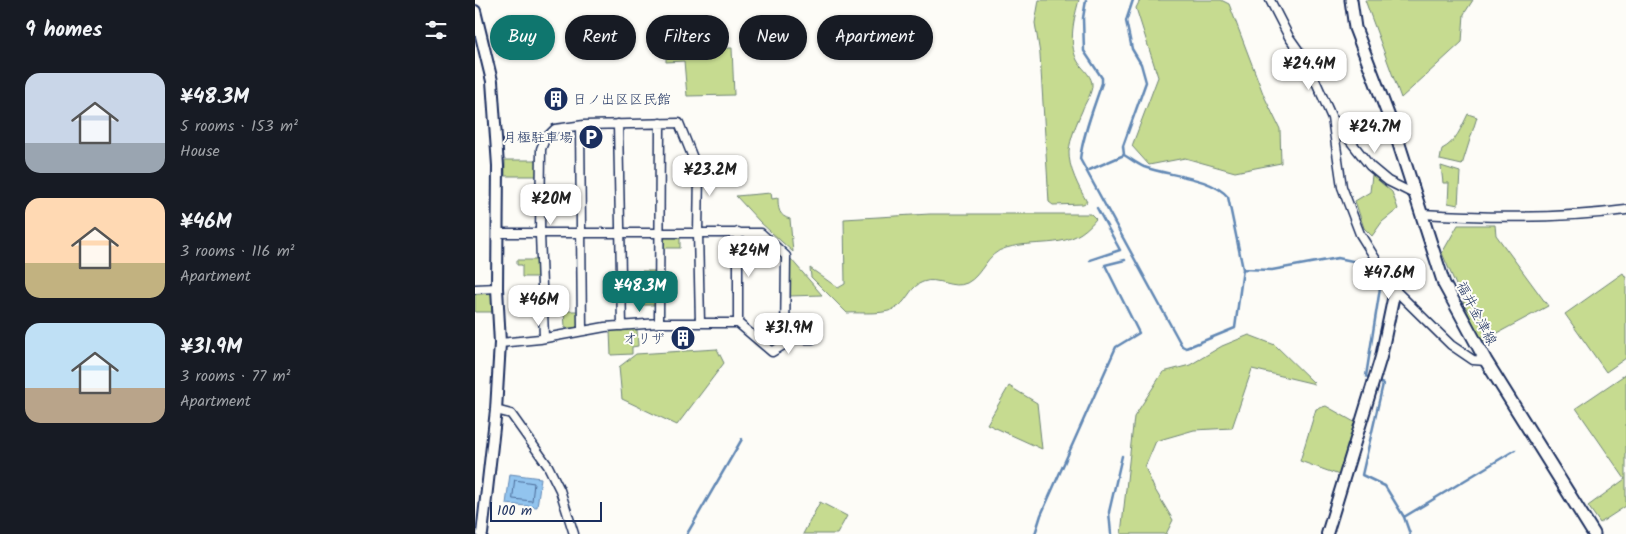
<!DOCTYPE html>
<html lang="en">
<head>
<meta charset="utf-8">
<style>
  body { margin:0; font-family:Kalam,"Klee One",sans-serif; background:#20242c; color:#f1f3f6; height:100vh; display:flex; flex-direction:column; font-size:19px; white-space:nowrap }
  * { box-sizing:border-box; margin:0 }
  p { font-size:16px; color:#9ea1a6 }
  .icon { flex:none; width:28px; height:28px; fill:none; stroke:currentColor; stroke-width:2; stroke-linecap:round; stroke-linejoin:round }
  .map { position:relative; flex:1; overflow:hidden }
  .details { display:flex; flex-direction:column; background:#171b24; width:475px }
  .details>* { flex:none }
  .guide { position:absolute; left:15px; top:15px; width:475px; height:45px; display:flex; gap:10px }
  .scale { position:absolute; left:15px; bottom:12px; width:112px; box-sizing:border-box; padding-left:5px; border:2px solid #1b2f5e; border-top:0; font-size:14px; line-height:18px; white-space:nowrap; color:#1b2f5e; -webkit-text-stroke:4px #fdfcf7; paint-order:stroke }
  .price { position:absolute; translate:-50% -42px; padding:0 11px; border-radius:10px; background:#fff; color:#222; font-size:16px; line-height:32px; filter:drop-shadow(0 1px 2px #0008) }
  .price::after { content:''; position:absolute; left:50%; top:30px; width:15px; height:11px; margin-left:-8px; background:inherit; clip-path:polygon(0 0,100% 0,50% 100%) }
  .price.active { background:#0f766e; color:#fff }
  ul { padding:0; list-style:none }
  li { display:flex; align-items:center; gap:15px; height:125px; padding:0 25px }
  li span { display:grid; place-items:center; flex:none; width:140px; height:100px; border-radius:15px; color:#555 }
  li>.icon { margin-inline-start:auto }
  span .icon { width:60px; height:60px; fill:#fffc; stroke-width:1 }
  li b { font-size:21px }
  h2 { display:flex; justify-content:space-between; align-items:center; height:60px; padding:0 25px; font-size:21px }
  .pill { padding:0 18px; border-radius:22px; background:#171b24; box-shadow:0 1px 4px #0004; font-size:18px; line-height:45px }
  .pill.active { background:#0f766e; color:#fff }
  main { display:flex; flex:1; min-height:0 }
  .map>svg:first-child { display:block }
  .green { fill:#c6db90; stroke:#708577 }
  .water { fill:#92c4ee; stroke:#6288b4 }
  .lines { fill:none; stroke-linecap:round; stroke-linejoin:round }
  .shore { stroke:#4b6b98; stroke-width:1 }
  .stream { stroke:#6288b4; stroke-width:2.5 }
  .street-casing { stroke:#1b2f5e; stroke-width:11 }
  .secondary-casing { stroke:#1b2f5e; stroke-width:14 }
  .primary-casing { stroke:#1b2f5e; stroke-width:15 }
  .street { stroke:#fdfcf7; stroke-width:8 }
  .secondary { stroke:#fdfcf7; stroke-width:10 }
  .primary { stroke:#fdfcf7; stroke-width:11 }
  .labels { text-anchor:middle; stroke-width:4; stroke-linejoin:round; paint-order:stroke }
  .poi-label { font-size:14px; fill:#1b2f5e; stroke:#fdfcf7; text-anchor:end }
  .street-label { font-size:14px; fill:#1b2f5e; stroke:#fdfcf7 }
</style>
</head>
<body>
<main>
<section class="details">
<h2>9 homes<svg class="icon" aria-label="filters" viewBox="0 0 24 24"><path d="M4 7h16M4 17h16"/><circle cx="9" cy="7" r="2"/><circle cx="15" cy="17" r="2"/></svg></h2>
<ul>
<li><span style="background:linear-gradient(#c9d6e8 70%,#9aa5b1 0)"><svg class="icon" aria-label="home" viewBox="0 0 24 24"><path d="M3 11l9-7 9 7M6 9v11h12V9"/></svg></span><div><b>¥48.3M</b><p>5 rooms · 153 m²</p><p>House</p></div></li>
<li><span style="background:linear-gradient(#ffd9b3 65%,#c2b280 0)"><svg class="icon" aria-label="home" viewBox="0 0 24 24"><path d="M3 11l9-7 9 7M6 9v11h12V9"/></svg></span><div><b>¥46M</b><p>3 rooms · 116 m²</p><p>Apartment</p></div></li>
<li><span style="background:linear-gradient(#bfe0f5 65%,#b9a48a 0)"><svg class="icon" aria-label="home" viewBox="0 0 24 24"><path d="M3 11l9-7 9 7M6 9v11h12V9"/></svg></span><div><b>¥31.9M</b><p>3 rooms · 77 m²</p><p>Apartment</p></div></li>
</ul>
</section>
<div class="map">
<svg width="1151" height="534" viewBox="0 0 1151 534">
  <rect width="100%" height="100%" fill="#fdfcf7"/>
  <filter id="ink" filterUnits="userSpaceOnUse"><feTurbulence type="fractalNoise" baseFrequency=".02" numOctaves="2"/><feDisplacementMap in="SourceGraphic" scale="10" xChannelSelector="R" yChannelSelector="G"/><feConvolveMatrix kernelMatrix="1 2 1 2 8 2 1 2 1" color-interpolation-filters="sRGB"/></filter>
  <g filter="url(#ink)">
    <path class="green" d="M 564,0 L 604,0 C 599,18 593,42 602,60 C 606,68 615,73 617,83 C 618,93 610,102 607,111 C 602,122 595,139 594,151 C 593,167 604,188 612,202 L 608,204 L 578,205 L 574,202 L 565,54 L 560,23 Z
      M 665,0 L 746,0 L 754,4 L 789,96 L 805,129 L 806,163 L 760,172 L 710,158 L 674,165 L 657,146 L 683,77 L 661,8 Z
      M 890,0 L 998,0 L 989,14 L 987,42 L 926,98 Z
      M 257,48 L 259,95 L 212,96 L 209,61 L 191,62 L 191,49 Z
      M 993,114 L 1002,117 L 987,165 L 965,160 L 967,149 C 981,142 986,128 993,114 Z
      M 30,160 L 64,160 L 64,176 L 30,176 Z
      M 966,166 L 985,172 L 983,205 L 973,203 L 974,183 L 968,183 Z
      M 897,175 L 917,192 L 923,209 L 907,222 L 897,236 L 889,228 L 880,201 L 895,192 Z
      M 296,193 L 297,199 L 303,198 C 303,209 304,216 315,219 L 318,252 L 285,222 L 261,196 Z
      M 455,214 L 616,214 L 621,219 C 595,252 566,238 531,248 C 511,253 508,275 492,283 C 477,290 462,276 448,282 C 436,286 433,299 424,306 C 412,316 387,312 372,313 L 336,277 L 335,268 L 363,288 L 370,284 L 369,219 Z
      M 983,225 L 1020,225 L 1021,235 L 1073,306 L 1006,342 L 967,253 Z
      M 205,236 L 205,248 L 188,248 L 188,239 L 190,237 Z
      M 315,258 L 347,295 L 314,296 Z
      M 42,260 L 62,260 L 62,277 L 47,277 L 47,265 L 42,265 Z
      M 167,271 L 182,271 L 182,305 L 167,305 Z
      M 1148,273 L 1151,278 L 1151,358 L 1131,372 L 1090,314 Z
      M 0,291 L 15,291 L 17,294 L 17,312 L 0,312 Z
      M 89,311 L 104,311 L 104,325 L 100,328 L 90,328 Z
      M 162,329 L 163,346 L 157,347 L 157,354 L 136,355 L 135,331 Z
      M 286,329 L 305,330 L 305,344 L 296,348 L 283,336 Z
      M 774,335 L 800,345 L 840,384 L 777,369 L 757,428 L 719,430 L 681,441 L 670,467 L 679,488 L 698,520 L 691,534 L 646,534 L 659,417 L 688,372 L 715,365 L 747,346 Z
      M 242,349 L 249,363 L 202,425 L 147,399 L 144,367 L 161,354 Z
      M 1151,374 L 1151,506 L 1125,523 L 1113,506 L 1150,479 L 1101,408 Z
      M 534,386 L 562,403 L 567,449 L 512,424 Z
      M 851,406 L 881,423 L 867,476 L 825,461 L 841,409 Z
      M 345,502 L 372,516 L 362,534 L 328,534 Z"/>
    <path class="water" d="M 35,474 L 66,478 L 62,507 L 31,504 Z"/>
    <g class="lines">
      <path class="shore" d="M 40,480 L 59,483 L 57,501 L 38,499 Z"/>
      <path class="stream" d="M 611,0 L 608,18 L 609,51 L 627,78 L 627,83 C 619,107 608,134 605,159 L 707,346 L 711,348 L 760,328 L 768,269
        M 658,0 L 651,21 L 657,49 L 666,64 L 671,82 L 648,146 L 649,155 C 656,159 662,164 669,167 C 694,176 736,177 753,197 L 768,269 L 797,270 L 863,258 L 892,264 L 906,282 L 891,376 L 896,379
        M 612,171 L 649,155
        M 615,260 L 645,250 L 622,208
        M 901,381 L 908,384 L 887,475 L 910,486 L 929,517 L 935,534
        M 929,517 L 1040,450
        M 212,534 L 267,439
        M 560,534 L 566,515 L 641,347 L 664,333 L 630,265 L 650,260
        M 636,534 L 634,512 L 647,456"/>
      <defs>
        <path id="street" d="M 795,0 L 814,37 L 833,64 L 857,118 L 867,187 L 885,234 L 920,290 L 976,345 L 998,360 L 1011,361
          M 858,119 L 895,166 L 913,181 L 939,194
          M 143,124 L 147,326
          M 105,126 L 107,330
          M 947,214 C 1014,218 1084,219 1151,210
          M 263,232 L 263,323
          M 22,233 L 286,233 L 311,256 L 310,339 L 310,344 L 297,352 L 263,323 L 184,323 L 130,327 L 65,339 L 25,343
          M 0,289 L 22,288
          M 184,323 L 185,123
          M 69,337 L 65,234 L 66,149 L 70,139 L 80,129 L 109,125 L 204,123 L 224,173 L 223,232 L 225,323
          M 310,339 L 338,339 L 339,325
          M 21,410 L 36,414 L 73,466 L 85,490 L 99,534"/>
        <path id="secondary" d="M 0,11 L 17,81 L 23,166 L 22,288 L 25,343 L 21,410 L 7,534
          M 852,534 L 906,357 L 920,290"/>
        <path id="primary" d="M 876,0 L 880,28 L 922,138 L 969,284 L 1011,361 L 1119,534"/>
      </defs>
      <use href="#street" class="street-casing"/>
      <use href="#secondary" class="secondary-casing"/>
      <use href="#primary" class="primary-casing"/>
      <use href="#street" class="street"/>
      <use href="#secondary" class="secondary"/>
      <use href="#primary" class="primary"/>
    </g>
  </g>
  <defs>
    <symbol id="building-disc" viewBox="-11 -11 22 22"><circle r="9.5" fill="#1b2f5e" stroke="#fdfcf7"/><path d="M-4-6H4V6H1V3H-1V6H-4ZM-2.5-4.3h1.7v1.8h-1.7ZM.8-4.3h1.7v1.8H.8ZM-2.5-1h1.7V.8h-1.7ZM.8-1h1.7V.8H.8Z" fill="#fff"/></symbol>
    <symbol id="parking-disc" viewBox="-11 -11 22 22"><circle r="9.5" fill="#1b2f5e" stroke="#fdfcf7"/><path d="M-3.5-5.5H1a3.5 3.5 0 0 1 0 7H-1V5.5H-3.5ZM-1-3.4V-.6H.8a1.4 1.4 0 0 0 0-2.8Z" fill="#fff"/></symbol>
  </defs>
  <g fill-rule="evenodd">
    <use href="#building-disc" x="67" y="85" width="28" height="28"/>
    <use href="#parking-disc" x="102" y="123" width="28" height="28"/>
    <use href="#building-disc" x="194" y="324" width="28" height="28"/>
  </g>
  <g class="labels">
    <g class="poi-label">
      <text x="98" y="104" text-anchor="start">日ノ出区区民館</text>
      <text x="98" y="142">月極駐車場</text>
      <text x="190" y="343">オリザ</text>
    </g>
    <g class="street-label">
      <text transform="translate(1002 313) rotate(62)" y="5">福井金津線</text>
    </g>
  </g>
</svg>
<div class="scale">100 m</div>
<b class="price" style="left:834px;top:91px">¥24.4M</b>
<b class="price" style="left:900px;top:154px">¥24.7M</b>
<b class="price" style="left:235px;top:197px">¥23.2M</b>
<b class="price" style="left:76px;top:226px">¥20M</b>
<b class="price" style="left:274px;top:278px">¥24M</b>
<b class="price" style="left:914px;top:300px">¥47.6M</b>
<b class="price active" style="left:165px;top:313px">¥48.3M</b>
<b class="price" style="left:64px;top:327px">¥46M</b>
<b class="price" style="left:314px;top:355px">¥31.9M</b>
<div class="guide">
<a class="pill active">Buy</a>
<a class="pill">Rent</a>
<a class="pill">Filters</a>
<a class="pill">New</a>
<a class="pill">Apartment</a>
</div>
</div>
</main>
</body>
</html>
